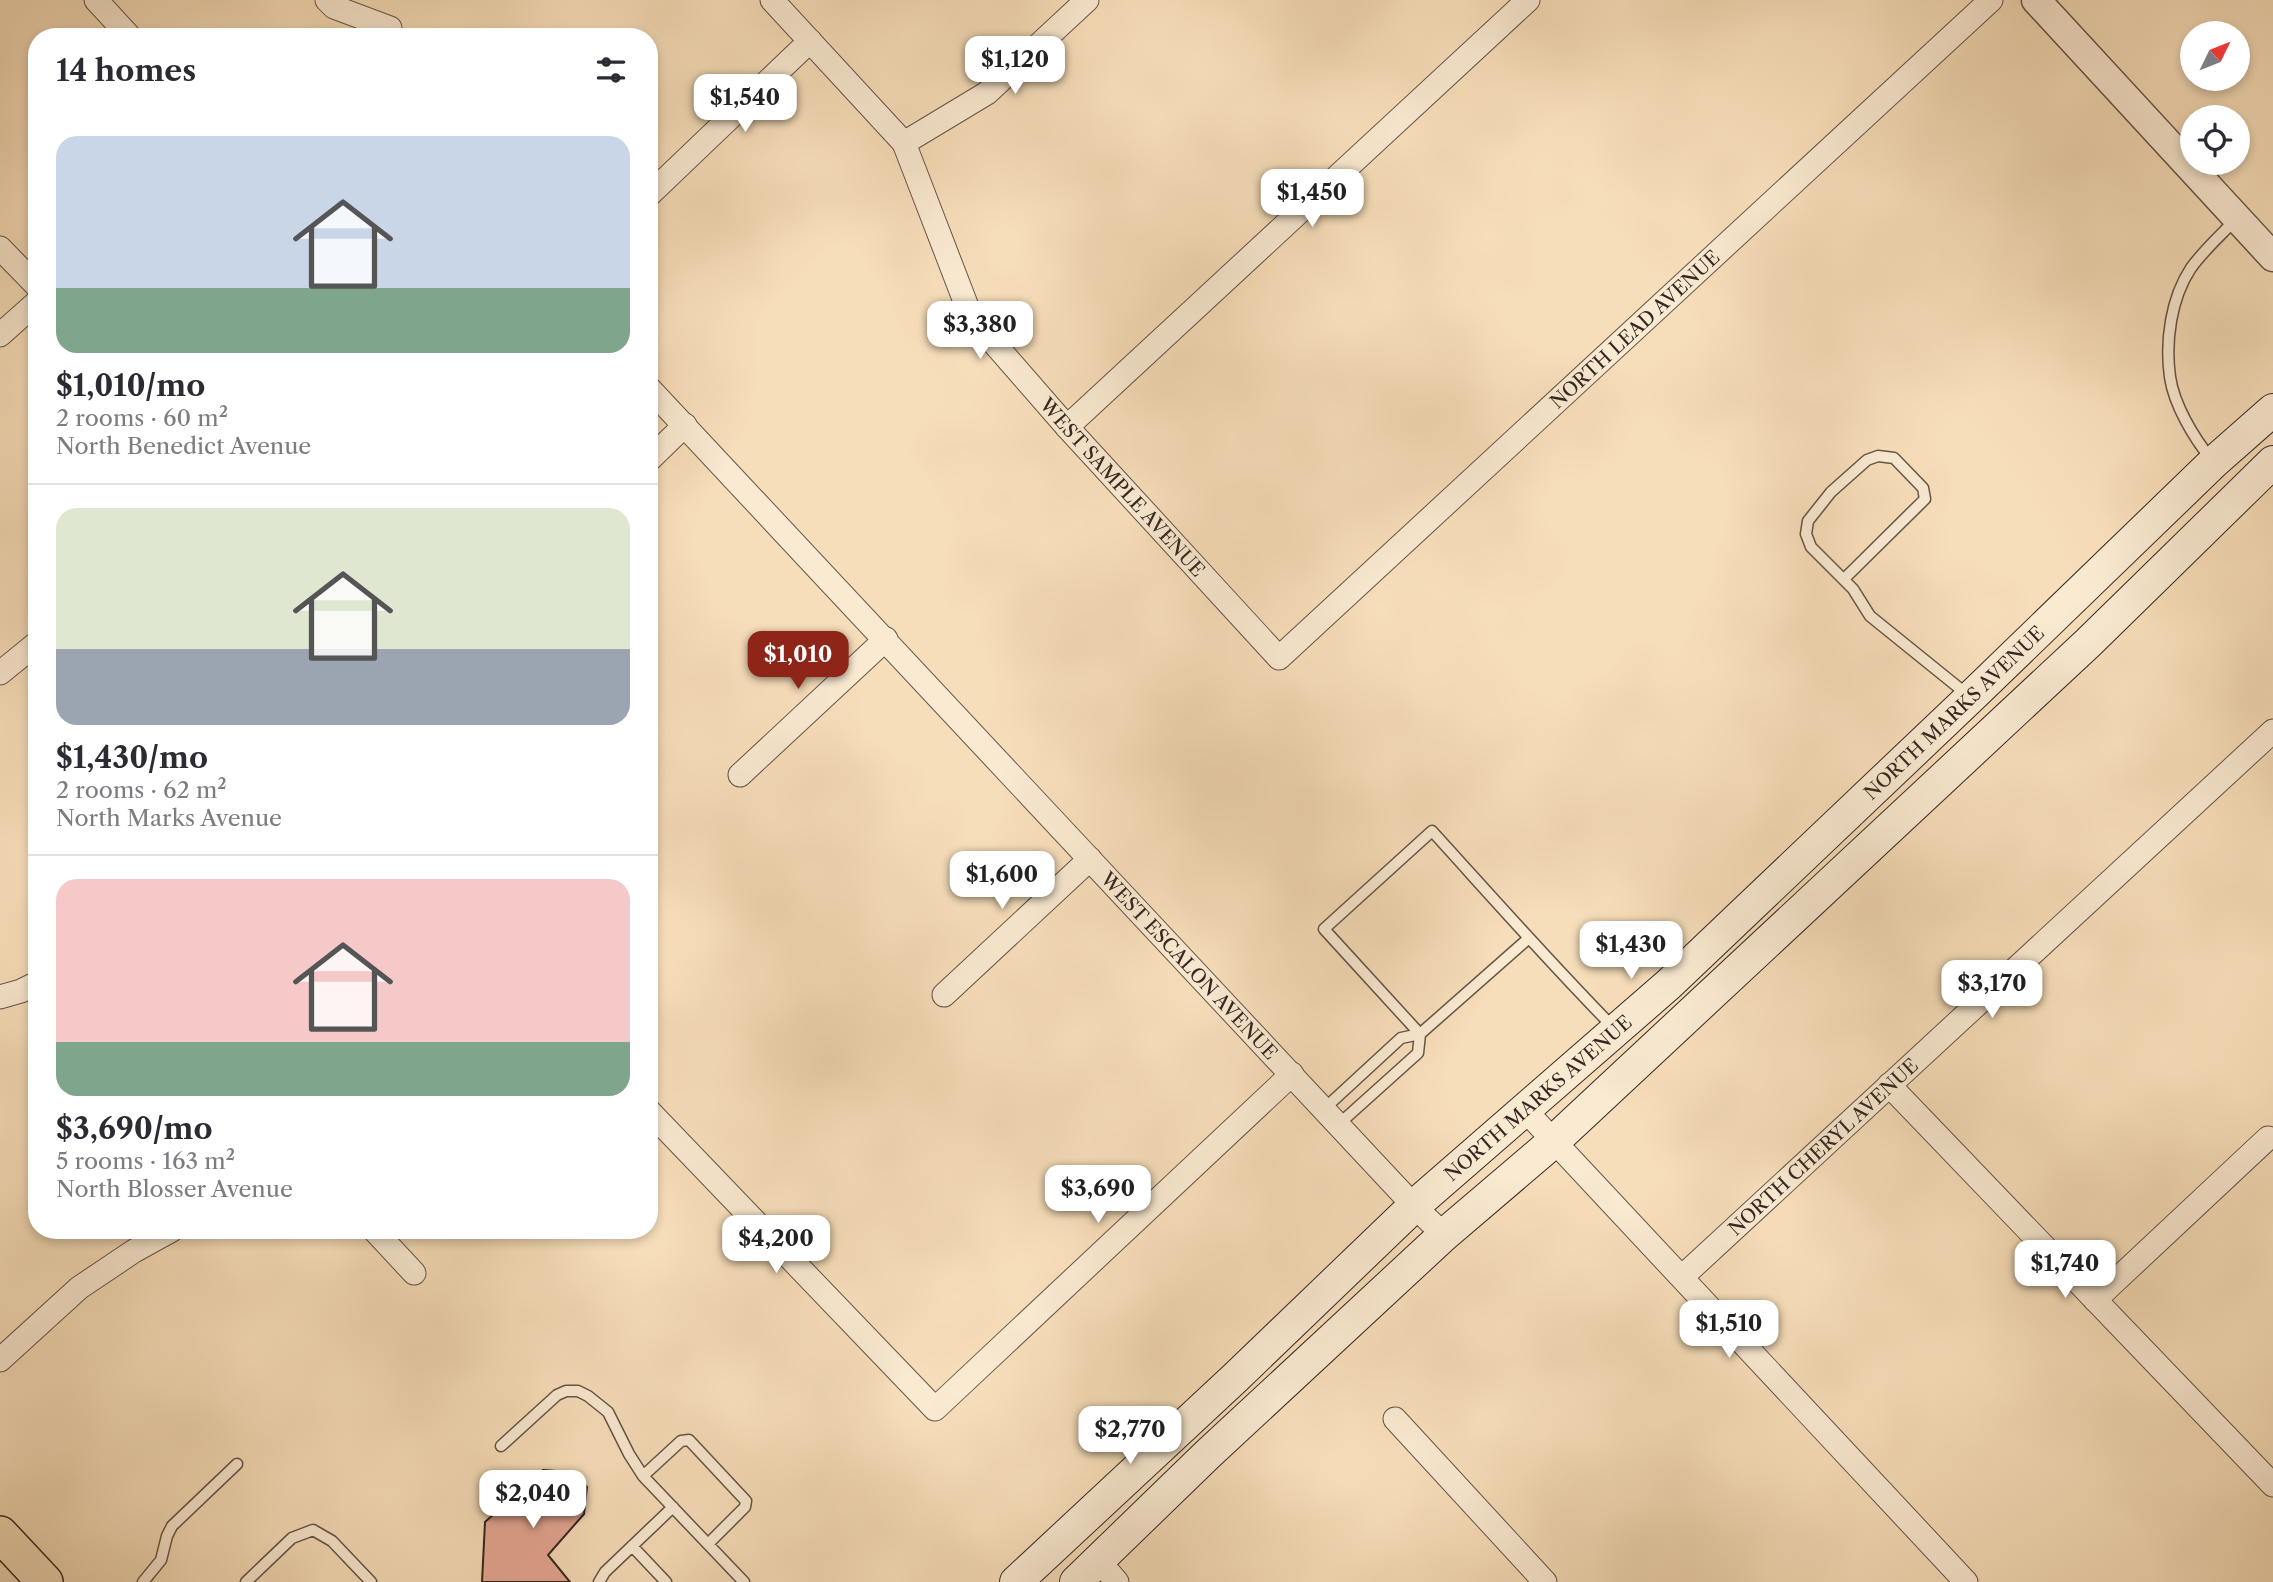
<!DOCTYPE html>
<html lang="en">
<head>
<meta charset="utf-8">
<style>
  body { margin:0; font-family:"Libre Caslon Text",serif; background:#f7f7f7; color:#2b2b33; height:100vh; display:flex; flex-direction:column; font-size:26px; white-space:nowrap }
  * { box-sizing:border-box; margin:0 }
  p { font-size:23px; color:#7c7c81 }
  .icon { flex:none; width:38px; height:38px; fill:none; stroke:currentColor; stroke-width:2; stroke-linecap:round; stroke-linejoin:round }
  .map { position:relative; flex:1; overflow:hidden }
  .details { position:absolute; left:28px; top:28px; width:630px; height:1211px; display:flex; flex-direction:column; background:#fff; border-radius:28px; box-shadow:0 4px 10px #0003 }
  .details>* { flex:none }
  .needle { width:46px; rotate:47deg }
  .tools { position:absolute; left:2180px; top:21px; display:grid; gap:14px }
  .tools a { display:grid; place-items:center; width:70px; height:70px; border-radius:50%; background:#fff; box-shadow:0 4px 10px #0003; font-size:35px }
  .price { position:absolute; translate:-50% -60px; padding:0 16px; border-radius:14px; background:#fff; color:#222; font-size:23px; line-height:46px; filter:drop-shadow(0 2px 4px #0008) }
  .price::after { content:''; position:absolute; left:50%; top:42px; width:21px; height:16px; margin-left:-10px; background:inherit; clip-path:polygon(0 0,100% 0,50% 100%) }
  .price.selected { background:#8f2418; color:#fff }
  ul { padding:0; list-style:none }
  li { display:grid; align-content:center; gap:14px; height:371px; padding:0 28px }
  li+li { border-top:2px solid #e1e1e2 }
  li span { display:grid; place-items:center; height:217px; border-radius:21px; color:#555 }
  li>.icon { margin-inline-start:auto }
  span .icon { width:126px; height:126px; fill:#fffc; stroke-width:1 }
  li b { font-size:30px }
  h2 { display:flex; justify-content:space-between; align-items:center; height:84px; padding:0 28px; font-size:30px }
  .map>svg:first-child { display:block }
  .building { fill:#e6a895; stroke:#342721; stroke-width:2 }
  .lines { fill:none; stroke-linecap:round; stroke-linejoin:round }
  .service-casing { stroke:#655547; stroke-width:13 }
  .minor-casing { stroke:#655547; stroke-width:25 }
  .tertiary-casing { stroke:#655547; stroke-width:31 }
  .secondary-casing { stroke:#342721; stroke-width:34 }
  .primary-casing { stroke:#342721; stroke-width:38 }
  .service { stroke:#faead2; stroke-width:10 }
  .minor { stroke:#faead2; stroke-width:23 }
  .tertiary { stroke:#faead2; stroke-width:28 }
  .secondary { stroke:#faead2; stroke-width:32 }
  .primary { stroke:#f7deba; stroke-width:35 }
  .labels { text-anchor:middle; stroke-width:5; stroke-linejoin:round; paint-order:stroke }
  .street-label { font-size:19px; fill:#342721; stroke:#faead2 }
</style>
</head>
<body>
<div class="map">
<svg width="2273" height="1582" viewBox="0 0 2273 1582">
  <rect width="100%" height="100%" fill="#f7deba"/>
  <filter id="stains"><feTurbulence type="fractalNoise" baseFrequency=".00286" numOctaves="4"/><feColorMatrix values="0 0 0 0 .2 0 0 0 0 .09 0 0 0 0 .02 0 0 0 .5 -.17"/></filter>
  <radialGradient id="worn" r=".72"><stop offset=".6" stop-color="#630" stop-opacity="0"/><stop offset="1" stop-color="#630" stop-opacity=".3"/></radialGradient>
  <path class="building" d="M 543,1470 L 570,1472 L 587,1487 L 584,1514 L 548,1555 L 570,1582 L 482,1582 L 485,1522 Z"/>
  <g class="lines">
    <defs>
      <path id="service" d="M 2211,459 C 2194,438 2174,405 2170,377 C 2165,341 2171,298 2191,268 C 2203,251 2221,235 2235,220
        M 1844,579 L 1925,499 L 1923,488 L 1894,458 L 1878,456 L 1867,460 L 1831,492 L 1808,521 L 1806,534 L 1811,547 L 1853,589 L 1870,616 L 1969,696
        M 1529,938 L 1420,1034 L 1324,929 L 1432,831 C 1492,897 1551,964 1614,1028
        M 1324,1109 L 1401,1038 L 1420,1034 L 1418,1053 L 1339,1124
        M 501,1446 L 557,1395 L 566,1391 L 578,1391 L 588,1396 L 608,1412 L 629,1454 L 643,1476 L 744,1582
        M 643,1476 L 681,1441 L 689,1440 L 746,1501 L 745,1507 L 708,1544
        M 632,1546 L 666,1582
        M 143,1582 L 161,1560 L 167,1536 L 172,1526 L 237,1464
        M 246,1582 L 292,1538 L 313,1530 L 332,1541 L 371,1582
        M 599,1582 L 605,1572 L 673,1507"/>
      <g id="minor">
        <path d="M 96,0 L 130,37"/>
        <path d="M 327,0 L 334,7 L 390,28"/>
        <path id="s1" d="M 772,0 L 904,143 L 971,317 L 1067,427 L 1279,658 L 1991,0"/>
        <path d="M 904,143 L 987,93 L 1087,0"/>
        <path d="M 649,195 L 810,41"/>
        <path d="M 0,248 L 37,286"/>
        <path d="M 0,335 L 37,302"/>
        <path id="s2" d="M 649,388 L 1414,1206 L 1444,1235"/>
        <path d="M 1067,427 L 1528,0"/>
        <path d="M 649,460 L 685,425"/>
        <path d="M 0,673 L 37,643"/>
        <path d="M 740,775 L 886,639"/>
        <path d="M 944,995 L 1090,859"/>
        <path d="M 0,997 L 21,991 L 37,983"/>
        <path d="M 1889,1085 L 2273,1485"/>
        <path d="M 1524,1109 L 1966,1582"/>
        <path d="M 649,1111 L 935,1409 L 1292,1074"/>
        <path d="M 374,1230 L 414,1273"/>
        <path id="s3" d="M 1682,1277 L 2273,731"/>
        <path d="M 2095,1300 L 2268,1138"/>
        <path d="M 0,1360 L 79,1288 L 134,1251 L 172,1230"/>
        <path d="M 1395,1419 L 1545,1582"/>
        <path d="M 1099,1561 L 1117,1582"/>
      </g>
      <path id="tertiary" d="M 2036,0 L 2273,257"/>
      <g id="secondary">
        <path id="s4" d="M 1016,1582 L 1235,1378 L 1414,1206 L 1669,984 L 1973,695 L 2214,462 L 2273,410"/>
        <path d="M 1076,1582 L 1208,1454 L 1444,1235 L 1553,1142 L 2088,643 L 2273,462"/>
      </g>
      <path id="primary" d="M 0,1534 L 45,1582"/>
    </defs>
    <use href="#service" class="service-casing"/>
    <use href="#minor" class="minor-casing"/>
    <use href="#tertiary" class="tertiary-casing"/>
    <use href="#secondary" class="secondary-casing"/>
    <use href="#primary" class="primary-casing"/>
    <use href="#service" class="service"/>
    <use href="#minor" class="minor"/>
    <use href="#tertiary" class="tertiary"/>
    <use href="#secondary" class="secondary"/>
    <use href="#primary" class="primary"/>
  </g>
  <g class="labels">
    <g class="street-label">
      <text dy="7" stroke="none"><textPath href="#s1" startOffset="1325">NORTH LEAD AVENUE</textPath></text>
      <text dy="7" stroke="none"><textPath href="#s1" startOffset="609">WEST SAMPLE AVENUE</textPath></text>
      <text dy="7" stroke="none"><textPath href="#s4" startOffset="1279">NORTH MARKS AVENUE</textPath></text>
      <text dy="7" stroke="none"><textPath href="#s2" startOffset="791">WEST ESCALON AVENUE</textPath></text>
      <text dy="7" stroke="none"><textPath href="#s4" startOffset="712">NORTH MARKS AVENUE</textPath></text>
      <text dy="7" stroke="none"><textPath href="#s3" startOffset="192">NORTH CHERYL AVENUE</textPath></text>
    </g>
  </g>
  <rect width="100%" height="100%" filter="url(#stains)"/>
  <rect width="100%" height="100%" fill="url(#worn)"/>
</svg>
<div class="tools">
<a><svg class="needle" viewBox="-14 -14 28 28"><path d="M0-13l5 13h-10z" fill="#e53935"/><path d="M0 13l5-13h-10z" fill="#7c7c81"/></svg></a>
<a><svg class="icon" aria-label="locate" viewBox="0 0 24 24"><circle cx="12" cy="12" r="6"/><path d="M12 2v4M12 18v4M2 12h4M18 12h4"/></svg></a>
</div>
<b class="price" style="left:1015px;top:96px">$1,120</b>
<b class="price" style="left:745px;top:134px">$1,540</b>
<b class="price" style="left:1312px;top:229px">$1,450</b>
<b class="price" style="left:980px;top:361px">$3,380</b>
<b class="price selected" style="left:798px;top:691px">$1,010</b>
<b class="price" style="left:1002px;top:911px">$1,600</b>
<b class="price" style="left:1631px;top:981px">$1,430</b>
<b class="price" style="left:1992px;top:1020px">$3,170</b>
<b class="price" style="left:1098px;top:1225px">$3,690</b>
<b class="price" style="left:776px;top:1275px">$4,200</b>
<b class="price" style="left:2065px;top:1300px">$1,740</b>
<b class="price" style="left:1729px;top:1360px">$1,510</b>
<b class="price" style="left:1130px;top:1466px">$2,770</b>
<b class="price" style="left:533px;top:1530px">$2,040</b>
<section class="details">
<h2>14 homes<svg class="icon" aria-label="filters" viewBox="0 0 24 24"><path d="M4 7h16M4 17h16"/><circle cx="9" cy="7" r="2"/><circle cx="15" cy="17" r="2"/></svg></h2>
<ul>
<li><span style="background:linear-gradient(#c9d6e8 70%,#7fa58c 0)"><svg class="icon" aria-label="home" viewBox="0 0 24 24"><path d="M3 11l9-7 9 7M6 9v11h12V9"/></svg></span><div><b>$1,010/mo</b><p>2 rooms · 60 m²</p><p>North Benedict Avenue</p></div></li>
<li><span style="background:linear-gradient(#dfe7d0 65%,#9aa5b1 0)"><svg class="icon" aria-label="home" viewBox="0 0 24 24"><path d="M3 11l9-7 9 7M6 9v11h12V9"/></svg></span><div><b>$1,430/mo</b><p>2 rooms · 62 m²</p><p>North Marks Avenue</p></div></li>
<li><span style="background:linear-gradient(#f6c9c9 75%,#7fa58c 0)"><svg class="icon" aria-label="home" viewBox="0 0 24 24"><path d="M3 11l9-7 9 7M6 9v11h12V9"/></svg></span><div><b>$3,690/mo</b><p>5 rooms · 163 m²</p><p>North Blosser Avenue</p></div></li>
</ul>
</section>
</div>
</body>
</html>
